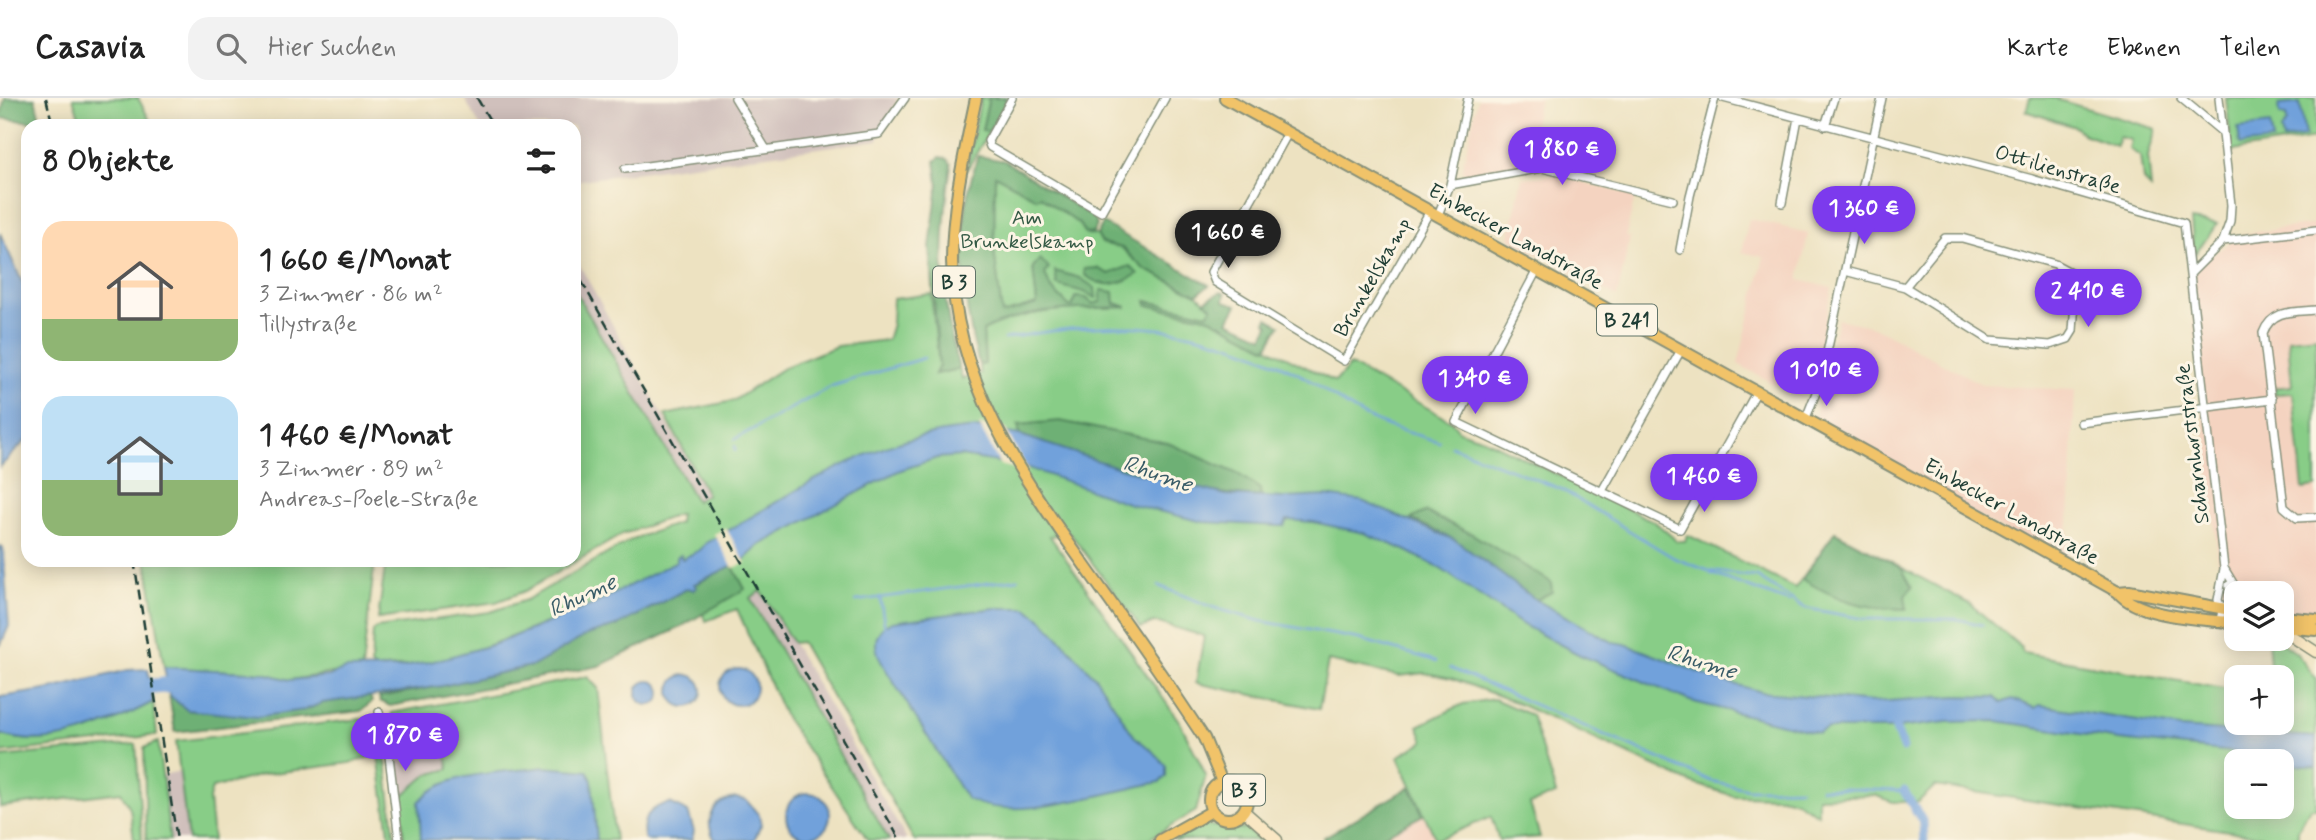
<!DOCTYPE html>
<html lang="de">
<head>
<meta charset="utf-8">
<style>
  body { margin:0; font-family:Mynerve,sans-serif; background:#f2f2f2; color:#222; height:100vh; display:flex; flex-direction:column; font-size:26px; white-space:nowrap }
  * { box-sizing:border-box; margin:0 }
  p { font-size:23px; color:#767676 }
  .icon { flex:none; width:38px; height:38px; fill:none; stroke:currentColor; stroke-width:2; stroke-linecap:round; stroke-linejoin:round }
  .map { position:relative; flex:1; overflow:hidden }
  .side { position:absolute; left:21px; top:21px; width:560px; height:448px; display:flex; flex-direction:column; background:#fff; border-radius:21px; box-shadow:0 4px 18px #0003 }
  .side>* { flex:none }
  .buttons { position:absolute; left:2224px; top:483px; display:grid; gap:14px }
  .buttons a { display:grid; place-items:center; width:70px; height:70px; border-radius:14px; background:#fff; box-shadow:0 4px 18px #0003; font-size:35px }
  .price { position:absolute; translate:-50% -60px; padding:0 16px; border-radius:24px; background:#7c3aed; color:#fff; font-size:23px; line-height:46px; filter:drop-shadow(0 2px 4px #0008) }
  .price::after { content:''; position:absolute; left:50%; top:42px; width:21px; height:16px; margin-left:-10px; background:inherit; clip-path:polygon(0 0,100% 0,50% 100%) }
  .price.current { background:#222; color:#fff }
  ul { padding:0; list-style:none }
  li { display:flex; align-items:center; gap:21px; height:175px; padding:0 21px }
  li span { display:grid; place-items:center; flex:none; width:196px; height:140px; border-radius:21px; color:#555 }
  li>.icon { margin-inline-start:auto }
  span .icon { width:84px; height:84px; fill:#fffc; stroke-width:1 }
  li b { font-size:30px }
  h2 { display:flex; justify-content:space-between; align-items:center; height:84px; padding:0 21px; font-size:30px }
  header { display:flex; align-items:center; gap:42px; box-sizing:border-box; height:98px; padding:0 35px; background:#fff; border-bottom:2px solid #e0e0e0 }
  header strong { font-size:33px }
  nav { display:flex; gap:38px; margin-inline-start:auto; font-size:24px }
  .search { width:490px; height:63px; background:#f2f2f2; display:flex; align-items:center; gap:18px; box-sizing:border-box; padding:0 24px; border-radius:21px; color:#767676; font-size:26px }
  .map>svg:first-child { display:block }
  .built { fill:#f4d3c0 }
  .industrial { fill:#d0c0bc }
  .green { fill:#88cd87; stroke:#54855e; stroke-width:2; fill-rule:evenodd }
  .forest { fill:#6eb074; stroke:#467654; stroke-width:2 }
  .water { fill:#71a1db; stroke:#486f88; stroke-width:2 }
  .pier { fill:#ede2c1 }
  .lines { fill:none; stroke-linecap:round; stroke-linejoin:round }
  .stream { stroke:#71a1db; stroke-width:2.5 }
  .canal { stroke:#71a1db; stroke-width:9 }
  .river { stroke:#71a1db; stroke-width:16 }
  .street-casing { stroke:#86907a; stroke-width:10 }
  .secondary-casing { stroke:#86907a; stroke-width:13 }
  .primary-casing { stroke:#86907a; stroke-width:14 }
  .street { stroke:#fff; stroke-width:7 }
  .secondary { stroke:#f9e7c3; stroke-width:10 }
  .primary { stroke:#f1c369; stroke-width:10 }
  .rail { stroke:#1f3d34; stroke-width:2.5; stroke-dasharray:10 5; stroke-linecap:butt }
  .labels { text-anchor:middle; stroke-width:6; stroke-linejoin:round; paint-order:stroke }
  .shield { fill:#fcf5e5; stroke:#617469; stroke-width:2 }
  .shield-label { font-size:19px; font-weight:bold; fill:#1f3d34 }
  .street-label { font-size:21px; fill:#1f3d34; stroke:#fcf5e5 }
  .park-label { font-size:21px; fill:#345a45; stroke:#fcf5e5 }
  .water-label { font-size:23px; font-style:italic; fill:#385b66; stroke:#fcf5e5 }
</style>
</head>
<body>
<header>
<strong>Casavia</strong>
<div class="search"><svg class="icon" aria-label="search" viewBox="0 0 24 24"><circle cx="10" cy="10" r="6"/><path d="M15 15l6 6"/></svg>Hier suchen</div>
<nav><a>Karte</a><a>Ebenen</a><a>Teilen</a></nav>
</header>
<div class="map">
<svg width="2316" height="742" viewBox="0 0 2316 742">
  <rect width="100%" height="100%" fill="#fcf5e5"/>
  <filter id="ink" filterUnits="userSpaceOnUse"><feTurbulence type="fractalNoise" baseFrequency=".0143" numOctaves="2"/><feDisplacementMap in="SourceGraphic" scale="14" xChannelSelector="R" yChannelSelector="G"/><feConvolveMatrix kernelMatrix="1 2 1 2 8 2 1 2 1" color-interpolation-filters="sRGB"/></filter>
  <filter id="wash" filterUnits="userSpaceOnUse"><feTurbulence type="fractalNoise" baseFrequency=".00686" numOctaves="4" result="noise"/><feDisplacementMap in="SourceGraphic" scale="28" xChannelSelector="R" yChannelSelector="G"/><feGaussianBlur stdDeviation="1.57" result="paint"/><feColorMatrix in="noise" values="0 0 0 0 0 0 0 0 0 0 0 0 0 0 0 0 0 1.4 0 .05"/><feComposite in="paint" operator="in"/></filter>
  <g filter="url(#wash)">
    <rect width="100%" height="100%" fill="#ede2c1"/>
    <path class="built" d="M 1478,0 L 1540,0 L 1524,69 L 1465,76 L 1462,71 Z
      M 1554,77 L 1635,98 L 1626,138 L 1630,140 L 1617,199 L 1509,140 L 1522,80 Z
      M 1749,121 L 1808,135 L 1799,182 L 1832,190 L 1814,273 L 1799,300 L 1738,266 L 1764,159 L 1742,154 Z
      M 2316,126 L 2316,520 L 2282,516 L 2282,495 L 2236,495 L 2236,510 L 2223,508 L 2188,174 L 2242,136 Z
      M 1838,221 L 1874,229 L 1983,287 L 2075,292 L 2067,468 L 1813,326 Z
      M 1423,717 L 1436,742 L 1376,742 L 1399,730 Z"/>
    <path class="industrial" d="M 464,0 L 898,0 L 878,42 L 574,83 L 574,28 L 480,28 Z
      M 574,157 L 707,397 L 696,403 L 574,191 Z
      M 762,493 L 793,545 L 907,742 L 889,742 L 750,500 Z
      M 452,630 L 452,644 L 443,647 L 449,672 L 427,677 L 400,700 L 393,641 Z
      M 181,673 L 188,742 L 170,742 L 162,677 Z"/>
    <path class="green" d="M 73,0 L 138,0 L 153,28 L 82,28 Z
      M 981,0 L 989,0 L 982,31 L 989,34 L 966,73 Z
      M 2030,0 L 2052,0 L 2156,31 L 2148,58 L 2151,90 L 2143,82 L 2140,58 L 2129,51 L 2131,42 L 2119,39 L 2116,48 L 2083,36 L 2075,29 L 2026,13 Z
      M 2226,0 L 2316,0 L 2316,40 L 2232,53 Z
      M 995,77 L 1036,99 L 1040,98 L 1079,126 L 1085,136 L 1097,137 L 1102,145 L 1122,150 L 1144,171 L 1197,196 L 1212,209 L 1208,216 L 1147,203 L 1147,207 L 1210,220 L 1335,284 L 1350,267 L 1451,323 L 1459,333 L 1484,341 L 1655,424 L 1677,443 L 1685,443 L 1688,437 L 1795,490 L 1835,434 L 1970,506 L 2021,549 L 2023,555 L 2236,593 L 2236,625 L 2282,625 L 2282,579 L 2271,579 L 2268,541 L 2278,542 L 2296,555 L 2316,580 L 2316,710 L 2310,710 L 2298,732 L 2298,742 L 2262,742 L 2262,738 L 1935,688 L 1918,704 L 1893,704 L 1874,697 L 1818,699 L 1818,717 L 1796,703 L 1781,699 L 1734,698 L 1689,684 L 1512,603 L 1451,580 L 1425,575 L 1399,578 L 1328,563 L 1319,611 L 1196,585 L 1204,538 L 1155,524 L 1141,530 L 1070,435 L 1050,438 L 1181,626 L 1206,677 L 1196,713 L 1147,742 L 914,742 L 801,544 L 793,545 L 761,493 L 750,500 L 889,742 L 868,742 L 785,619 L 737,511 L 706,523 L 677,464 C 642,488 600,504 560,519 C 501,543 439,571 374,570 L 371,567 L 373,533 L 377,530 L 490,514 L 526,502 L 633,441 L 679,425 L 680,416 L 623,436 L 525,493 L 496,504 L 378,521 L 386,462 L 574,462 L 574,191 L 696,403 L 707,396 L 665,317 L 733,303 L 785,269 L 837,248 L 887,242 L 892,226 L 893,201 L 931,196 L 939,268 L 935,276 L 959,271 L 962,281 L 981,276 L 979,267 L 985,266 L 983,233 C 1028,209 1078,211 1127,209 L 1100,199 L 1101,204 L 1093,206 L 1086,200 L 1075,199 L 1073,208 L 1069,208 L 1050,189 L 1045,176 L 1033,169 L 1037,206 L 1002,217 L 994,151 ZM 2236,663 L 2282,663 L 2282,709 L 2236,709 Z
      M 2191,122 L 2217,126 L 2196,155 L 2194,154 Z
      M 2316,238 L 2316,389 L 2303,391 L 2293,295 L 2275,296 L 2274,290 L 2292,288 L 2288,241 Z
      M 146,462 L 375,462 L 362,570 L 290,582 L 263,575 L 164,569 Z
      M 587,579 L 598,590 L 615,742 L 404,742 L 400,700 L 427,677 L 449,671 L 443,646 L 452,644 L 452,630 L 393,641 L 389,624 L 392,615 Z
      M 1494,601 L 1531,617 L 1556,696 L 1530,706 L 1540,739 L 1499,742 L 1491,719 L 1436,742 L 1398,659 L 1424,643 L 1418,628 L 1463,606 Z
      M 153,604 L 157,637 L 0,655 L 0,636 C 50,654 109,627 153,604 Z
      M 369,620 L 377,624 L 386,665 L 395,742 L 390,742 L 378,657 L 349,665 L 266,676 L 212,690 L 209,701 L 213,742 L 188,742 L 176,643 Z
      M 158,644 L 170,742 L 146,742 L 144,650 Z
      M 136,646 L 142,742 L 134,742 L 130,710 L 121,694 L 0,709 L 0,659 Z
      M 1205,727 L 1246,731 L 1260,742 L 1174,742 Z"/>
    <path class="forest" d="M 5,0 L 35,0 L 41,25 L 0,20 Z
      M 989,0 L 1008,0 L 989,34 L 982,32 Z
      M 978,58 L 1005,63 L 1094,120 L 1097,127 L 1093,135 L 1085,136 L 1079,126 L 1040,98 L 1036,100 L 995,77 L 994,151 L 1002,216 L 1037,206 L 1033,169 L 1040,161 L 1049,170 L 1045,176 L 1050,189 L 1069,208 L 1073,208 L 1075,199 L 1086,200 L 1093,206 L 1101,204 L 1101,192 L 1114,194 L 1115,206 L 1127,209 C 1079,211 1027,209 983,233 L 985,266 L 979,267 C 961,200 955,125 978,58 Z
      M 940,59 L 947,61 L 951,66 C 940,145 939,194 959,271 L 935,276 L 939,268 L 930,149 L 938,86 L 935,63 Z
      M 1103,125 L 1209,187 L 1197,196 L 1144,171 L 1122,150 L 1102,145 L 1097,137 Z
      M 1130,168 L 1138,176 C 1119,187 1104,192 1085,177 L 1084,171 L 1097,170 L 1109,176 Z
      M 1055,173 L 1080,180 L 1095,190 L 1096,200 L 1084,194 L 1057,187 Z
      M 1221,194 L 1225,195 L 1224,203 L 1237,207 L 1228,223 L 1263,239 L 1269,227 L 1266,224 L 1268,220 L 1280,227 L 1267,250 L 1210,220 L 1147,207 L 1146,203 L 1207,216 L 1212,209 L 1204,203 Z
      M 1060,323 L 1168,345 L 1238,376 L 1260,391 L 1261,399 C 1178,395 1098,363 1020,337 L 1018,327 Z
      M 1425,414 L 1472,436 L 1551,484 L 1552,494 L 1536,502 L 1455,442 L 1411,421 Z
      M 1835,434 L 1901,469 L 1912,489 L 1905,498 L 1907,511 C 1863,511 1839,503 1802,481 Z
      M 732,467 L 745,491 L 677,531 L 599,568 L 390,608 L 380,603 L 379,599 L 442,588 L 535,567 L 587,537 L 619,527 Z
      M 169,597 L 187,612 L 218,615 L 305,612 L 322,605 L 370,598 L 372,604 L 361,613 L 175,634 Z
      M 1410,689 L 1423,717 L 1376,742 L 1324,742 L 1323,740 Z"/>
    <path class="water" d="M 2300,5 L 2305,38 L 2283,42 L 2281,32 L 2287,24 L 2286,18 L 2280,17 L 2279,7 Z
      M 2270,26 L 2273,43 L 2240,47 L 2238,30 Z
      M 0,135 L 28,197 L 28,340 L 0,369 Z
      M 980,330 L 1020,337 L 1123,371 L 1226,397 L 1284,400 L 1326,398 L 1362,403 L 1455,442 L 1536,502 L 1612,544 L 1625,546 L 1716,581 L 1762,594 L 1874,604 L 1955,598 L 1995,599 L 2001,605 L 2012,601 L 2035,610 L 2040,607 L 2180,630 L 2316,639 L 2316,669 L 2284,666 L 2233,654 L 2119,642 L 1997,623 L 1947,624 L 1890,631 L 1827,631 L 1818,635 L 1690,603 L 1580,557 L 1523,527 L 1441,471 L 1407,453 L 1364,435 L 1313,424 L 1287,422 L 1284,428 L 1278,428 L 1203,424 L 1130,406 L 1026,369 L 961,358 L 937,360 L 898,373 L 760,447 L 744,462 L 694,486 L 697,489 L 694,492 L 688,490 L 619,527 L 587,537 L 535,567 L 442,588 L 322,605 L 305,612 L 256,619 L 187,612 L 169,597 L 164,569 L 263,575 L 290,582 L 329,578 L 345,571 L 399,570 L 434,563 L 495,546 L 594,506 L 677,463 L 677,459 L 681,457 L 682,461 L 700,452 L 706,445 C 798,395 870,335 980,330 Z
      M 0,448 L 3,449 L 9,528 L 0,548 Z
      M 995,510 L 1026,510 L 1043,522 L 1096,580 L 1134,638 L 1157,657 L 1166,668 L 1166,678 L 1160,684 C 1109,693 1011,727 966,700 L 883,567 C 873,549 872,533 892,524 Z
      M720 589a18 18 0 1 1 36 0a18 18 0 1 1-36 0Z
      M 148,571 L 153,604 C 109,627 50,654 0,636 L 0,599 L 51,591 L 128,572 Z
      M670 593a16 16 0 1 1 32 0a16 16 0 1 1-32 0Z
      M637 595a12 12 0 1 1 24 0a12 12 0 1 1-24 0Z
      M 544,669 L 588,673 L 592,683 L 597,742 L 421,742 L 419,704 C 445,672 505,675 544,669 Z
      M786 717a22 22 0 1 1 44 0a22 22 0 1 1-44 0Z
      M 736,700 L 746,702 L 759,717 L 761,727 L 754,742 L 715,742 C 703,722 713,703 736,700 Z
      M 670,705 L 688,714 L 694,733 L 692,742 L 645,742 C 639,722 650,708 670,705 Z"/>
    <path class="pier" d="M 979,327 L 1005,330 L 1029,374 L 1000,367 Z
      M 726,430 L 746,465 L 733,470 L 714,436 Z"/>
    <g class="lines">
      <path class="stream" d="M 1004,241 C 1115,218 1199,224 1301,277 C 1321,288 1338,304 1359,315 C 1383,329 1413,335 1439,344
        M 735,341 L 832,288 L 924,260
        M 735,348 L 735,353
        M 1451,348 L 1561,391 L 1674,460 L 1709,473 L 1757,479 L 1805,510 L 1865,521 L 1957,521 L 1983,527
        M 1710,475 L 1789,504
        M 1159,488 L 1215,510 L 1260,523 L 1359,541 L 1436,563
        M 880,499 L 885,531
        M 856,503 L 1018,481
        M 1450,570 L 1711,683 L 1749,691 L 1800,690
        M 1821,690 L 1904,693"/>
      <path class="canal" d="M 1892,621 L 1903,650
        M 1904,693 L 1923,724 L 1924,742"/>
      <path class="river" d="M 130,591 L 188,585"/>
    </g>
  </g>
  <g filter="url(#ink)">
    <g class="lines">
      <defs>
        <path id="street" d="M 735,0 L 766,51
          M 1012,0 L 988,43 L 990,49 L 1101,114 L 1165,0
          M 1723,0 L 2032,81 L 2184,125 L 2224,470 L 2239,495
          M 2181,0 L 2222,34
          M 2219,0 L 2231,107 L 2230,123 L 2223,143
          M 1825,28 L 1834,0
          M 1288,35 L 1211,174 L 1215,184 L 1344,263 L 1430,113
          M 625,71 L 879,36 L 905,0
          M 1450,87 L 1542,70 L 1673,102
          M 1782,105 L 1798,20
          M 1438,117 L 1450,87 L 1468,0
          M 1680,152 L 1690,98 L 1715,0
          M 1537,172 L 1456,324 L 1680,431 L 1757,293
          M 1845,173 L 1905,189 L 1990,242 L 2050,247 L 2068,241 L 2073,233 L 2076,189 L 2070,174 L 2055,166 L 1962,140 L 1945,140 L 1905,189
          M 2190,176 L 2223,143 L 2316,132
          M 2316,212 C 2294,214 2272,211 2263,235 L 2284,409 L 2297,420 L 2316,419
          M 1806,320 L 1821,282 L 1882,0
          M 2081,325 L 2272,301
          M 1602,393 L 1681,252
          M 2222,512 L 2218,502 L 2224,471
          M 2220,523 L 2222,512 L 2230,503 L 2229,487
          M 379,614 L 387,641 L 399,742"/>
        <path id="secondary" d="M 2282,532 L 2316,554
          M 1244,713 L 1277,742"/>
        <path id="primary" d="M 976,0 C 965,53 952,108 952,163 C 953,285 1025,383 1092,478 C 1130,531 1168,585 1204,640 L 1222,684
          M 1225,0 L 1996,426 L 2118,494 C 2139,520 2204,521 2236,525
          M 2118,494 L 2129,493 L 2236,513
          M 2282,519 L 2316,522
          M 2282,529 L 2316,532
          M1209 702a19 19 0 1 1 38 0a19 19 0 1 1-38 0Z
          M 1160,742 L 1212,713"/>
      </defs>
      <use href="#street" class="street-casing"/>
      <use href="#secondary" class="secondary-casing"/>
      <use href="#primary" class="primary-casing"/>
      <use href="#street" class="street"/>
      <use href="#secondary" class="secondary"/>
      <use href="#primary" class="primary"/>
      <path class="rail" d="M 46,0 L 53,28
        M 477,0 L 493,28
        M 574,170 L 900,742
        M 134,462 L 177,742"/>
    </g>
  </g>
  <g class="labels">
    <g class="shield">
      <rect x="933" y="168.5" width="42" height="31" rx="5"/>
      <rect x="1597" y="206.5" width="60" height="31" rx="5"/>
      <rect x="1223" y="676.5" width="42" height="31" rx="5"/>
    </g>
    <g class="shield-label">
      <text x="954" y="191">B 3</text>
      <text x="1627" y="229">B 241</text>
      <text x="1244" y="699">B 3</text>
    </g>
    <g class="street-label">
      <text transform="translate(2058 71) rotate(16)" y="7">Ottilienstraße</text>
      <text transform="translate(1516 138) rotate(29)" y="7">Einbecker Landstraße</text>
      <text transform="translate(1372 179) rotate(-60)" y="7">Brunkelskamp</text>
      <text transform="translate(2192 346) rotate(-97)" y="7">Scharnhorststraße</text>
      <text transform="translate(2012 413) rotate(29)" y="7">Einbecker Landstraße</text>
    </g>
    <g class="park-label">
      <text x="1027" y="126">Am<tspan x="1027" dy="24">Brunkelskamp</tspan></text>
    </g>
    <g class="water-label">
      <text transform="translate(1158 375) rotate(19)" y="8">Rhume</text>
      <text transform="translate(582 497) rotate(-25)" y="8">Rhume</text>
      <text transform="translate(1702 563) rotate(17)" y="8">Rhume</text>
    </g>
  </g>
</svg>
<div class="buttons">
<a><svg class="icon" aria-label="layers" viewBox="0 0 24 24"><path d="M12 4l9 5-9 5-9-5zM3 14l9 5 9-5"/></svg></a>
<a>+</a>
<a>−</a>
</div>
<b class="price" style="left:1562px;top:89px">1 880 €</b>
<b class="price" style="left:1864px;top:148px">1 360 €</b>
<b class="price current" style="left:1228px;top:172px">1 660 €</b>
<b class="price" style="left:2088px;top:231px">2 410 €</b>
<b class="price" style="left:1826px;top:310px">1 010 €</b>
<b class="price" style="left:1475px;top:318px">1 340 €</b>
<b class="price" style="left:1704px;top:416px">1 460 €</b>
<b class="price" style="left:405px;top:675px">1 870 €</b>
<section class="side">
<h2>8 Objekte<svg class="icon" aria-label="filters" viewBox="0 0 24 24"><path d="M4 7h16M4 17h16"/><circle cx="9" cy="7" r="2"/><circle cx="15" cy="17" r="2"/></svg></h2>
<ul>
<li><span style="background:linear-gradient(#ffd9b3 70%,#8fb573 0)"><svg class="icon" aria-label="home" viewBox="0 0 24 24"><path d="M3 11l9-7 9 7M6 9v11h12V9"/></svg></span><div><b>1 660 €/Monat</b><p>3 Zimmer · 86 m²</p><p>Tillystraße</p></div></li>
<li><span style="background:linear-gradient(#bfe0f5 60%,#8fb573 0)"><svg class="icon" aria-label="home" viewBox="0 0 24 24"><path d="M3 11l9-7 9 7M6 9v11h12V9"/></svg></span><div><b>1 460 €/Monat</b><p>3 Zimmer · 89 m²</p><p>Andreas-Poele-Straße</p></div></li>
</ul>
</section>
</div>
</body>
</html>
